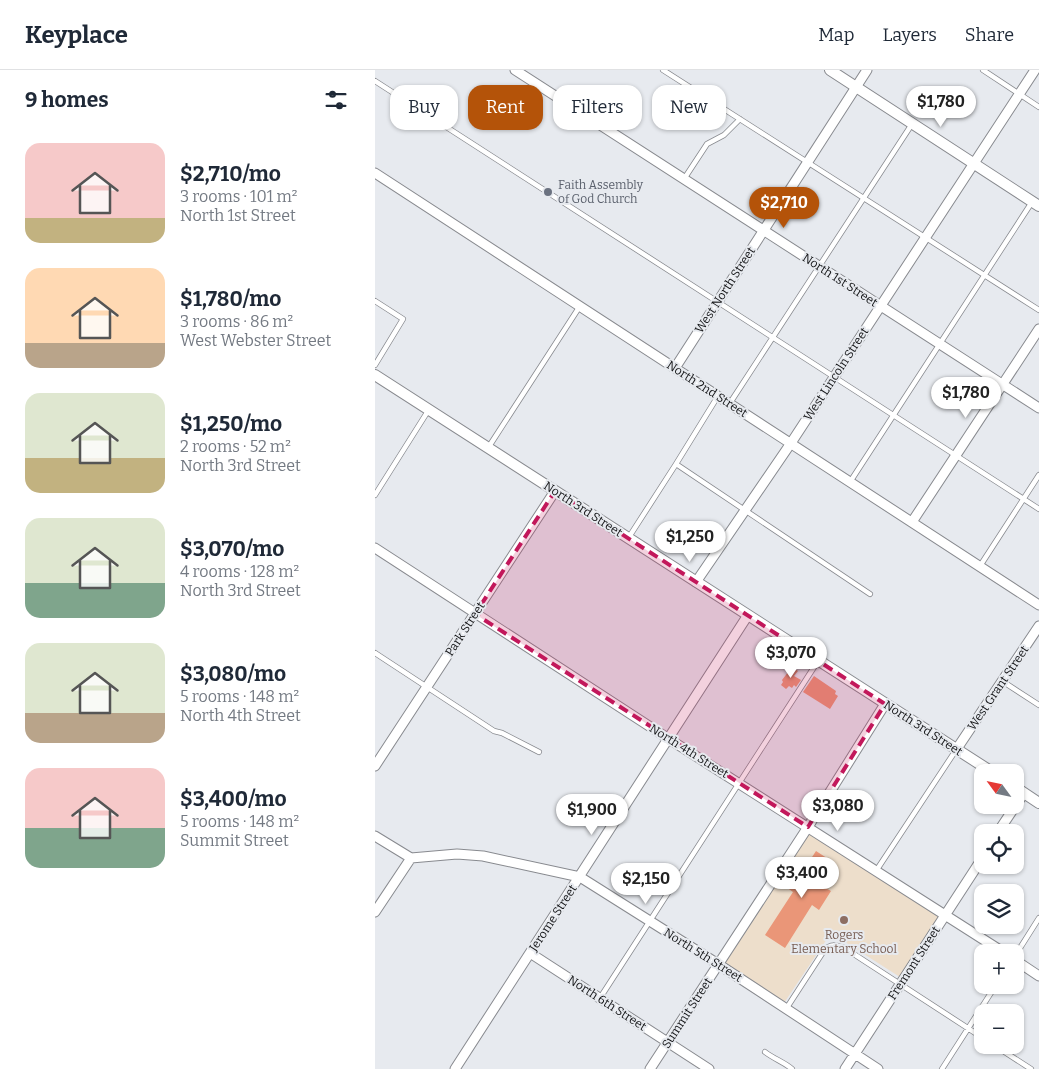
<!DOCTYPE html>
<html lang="en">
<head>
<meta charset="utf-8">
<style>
  body { margin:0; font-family:Bitter,serif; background:#f2f2f3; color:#1f2937; height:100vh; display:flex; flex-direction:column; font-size:19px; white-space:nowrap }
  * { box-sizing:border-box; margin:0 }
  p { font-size:16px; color:#747a83 }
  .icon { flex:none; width:28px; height:28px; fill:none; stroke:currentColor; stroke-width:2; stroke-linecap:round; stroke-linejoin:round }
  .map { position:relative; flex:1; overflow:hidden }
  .drawer { display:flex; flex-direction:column; background:#fff; width:375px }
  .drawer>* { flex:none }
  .banner { position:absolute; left:15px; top:15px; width:475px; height:45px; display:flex; gap:10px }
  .needle { width:32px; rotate:303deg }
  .buttons { position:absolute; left:599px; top:694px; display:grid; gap:10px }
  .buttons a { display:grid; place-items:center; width:50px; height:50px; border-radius:10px; background:#fff; box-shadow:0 1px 4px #0004; font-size:25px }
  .price { position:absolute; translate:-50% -42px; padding:0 11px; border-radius:18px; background:#fff; color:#222; font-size:16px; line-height:32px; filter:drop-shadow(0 1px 2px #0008) }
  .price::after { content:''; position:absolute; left:50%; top:30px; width:15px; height:11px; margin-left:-8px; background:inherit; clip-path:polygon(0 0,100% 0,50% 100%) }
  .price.on { background:#b45309; color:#fff }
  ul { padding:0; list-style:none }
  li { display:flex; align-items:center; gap:15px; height:125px; padding:0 25px }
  li span { display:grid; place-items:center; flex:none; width:140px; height:100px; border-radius:15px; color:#555 }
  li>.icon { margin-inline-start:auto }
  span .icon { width:60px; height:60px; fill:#fffc; stroke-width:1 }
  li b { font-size:21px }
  h2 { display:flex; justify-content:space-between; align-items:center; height:60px; padding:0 25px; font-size:21px }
  .pill { padding:0 18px; border-radius:15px; background:#fff; box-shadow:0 1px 4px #0004; font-size:18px; line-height:45px }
  .pill.on { background:#b45309; color:#fff }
  header { display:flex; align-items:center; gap:30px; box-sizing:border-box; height:70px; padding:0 25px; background:#fff; border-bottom:1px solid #e0e1e3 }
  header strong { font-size:24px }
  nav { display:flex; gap:28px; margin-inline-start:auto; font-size:18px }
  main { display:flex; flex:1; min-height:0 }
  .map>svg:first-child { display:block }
  .education { fill:#eddecb }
  .building { fill:#ea9678 }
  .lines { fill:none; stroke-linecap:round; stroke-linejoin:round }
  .service-casing { stroke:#888a8f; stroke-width:6 }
  .minor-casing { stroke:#888a8f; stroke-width:11 }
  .tertiary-casing { stroke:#888a8f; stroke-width:12 }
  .service { stroke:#fff; stroke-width:4.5 }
  .minor { stroke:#fff; stroke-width:9 }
  .tertiary { stroke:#fff; stroke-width:10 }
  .marked { fill:#c2185b; fill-opacity:0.2; stroke:#c2185b; stroke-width:4; stroke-dasharray:10 6; stroke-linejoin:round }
  .worship-dot { fill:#6b7280; stroke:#e7eaef; stroke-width:2 }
  .education-dot { fill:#8d6e63; stroke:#e7eaef; stroke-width:2 }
  .labels { text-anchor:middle; stroke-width:4; stroke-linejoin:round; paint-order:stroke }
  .worship-label { font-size:12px; fill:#5b616d; stroke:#e7eaef; text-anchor:start }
  .street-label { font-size:12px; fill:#121315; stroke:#e7eaef }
  .education-label { font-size:12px; fill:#785e54; stroke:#e7eaef }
</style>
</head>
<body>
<header>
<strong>Keyplace</strong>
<nav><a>Map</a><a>Layers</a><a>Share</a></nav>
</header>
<main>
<section class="drawer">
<h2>9 homes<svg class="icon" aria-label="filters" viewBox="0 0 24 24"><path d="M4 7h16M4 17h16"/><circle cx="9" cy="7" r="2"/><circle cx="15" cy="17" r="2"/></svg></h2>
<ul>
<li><span style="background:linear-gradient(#f6c9c9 75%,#c2b280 0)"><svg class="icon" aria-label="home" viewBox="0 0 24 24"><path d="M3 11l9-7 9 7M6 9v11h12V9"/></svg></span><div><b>$2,710/mo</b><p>3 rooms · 101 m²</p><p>North 1st Street</p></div></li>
<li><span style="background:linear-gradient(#ffd9b3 75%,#b9a48a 0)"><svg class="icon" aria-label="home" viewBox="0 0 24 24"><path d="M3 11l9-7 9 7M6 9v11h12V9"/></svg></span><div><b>$1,780/mo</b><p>3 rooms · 86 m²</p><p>West Webster Street</p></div></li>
<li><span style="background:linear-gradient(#dfe7d0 65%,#c2b280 0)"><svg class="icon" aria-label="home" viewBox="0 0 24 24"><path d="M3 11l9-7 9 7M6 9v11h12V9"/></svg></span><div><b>$1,250/mo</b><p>2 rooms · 52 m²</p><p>North 3rd Street</p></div></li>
<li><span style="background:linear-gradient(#dfe7d0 65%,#7fa58c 0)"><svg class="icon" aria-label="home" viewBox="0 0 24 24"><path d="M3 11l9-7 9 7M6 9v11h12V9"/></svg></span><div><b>$3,070/mo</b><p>4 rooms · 128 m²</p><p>North 3rd Street</p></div></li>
<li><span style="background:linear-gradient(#dfe7d0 70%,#b9a48a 0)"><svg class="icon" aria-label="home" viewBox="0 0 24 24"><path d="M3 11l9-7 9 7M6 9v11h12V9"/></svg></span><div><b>$3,080/mo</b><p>5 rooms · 148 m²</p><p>North 4th Street</p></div></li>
<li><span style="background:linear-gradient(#f6c9c9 60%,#7fa58c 0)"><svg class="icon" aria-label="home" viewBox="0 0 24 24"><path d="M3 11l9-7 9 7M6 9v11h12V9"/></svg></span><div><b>$3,400/mo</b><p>5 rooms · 148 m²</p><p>Summit Street</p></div></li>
</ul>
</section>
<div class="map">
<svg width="664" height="999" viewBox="0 0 664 999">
  <rect width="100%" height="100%" fill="#e7eaef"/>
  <path class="education" d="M 433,757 L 570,845 L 528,909 L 456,863 L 407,936 L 343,894 Z"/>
  <path class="building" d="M 417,597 L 423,601 L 419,606 L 426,610 L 421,617 L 419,615 L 417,618 L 414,616 L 411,619 L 406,615 L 408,612 L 407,610 Z
    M 439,606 L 461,621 L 460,624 L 463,626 L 455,639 L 428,622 Z
    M 441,781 L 461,794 L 447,816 L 456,821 L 444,840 L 437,835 L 410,878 L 390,865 L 418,822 L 411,817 L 418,807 L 422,810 Z"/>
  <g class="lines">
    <defs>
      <path id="service" d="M 288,0 L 664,240
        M 608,0 L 664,37
        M 0,11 L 664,439
        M 309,109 L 332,74 L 349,65 L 365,49
        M 0,231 L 28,249 L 0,295
        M 355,333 L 537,54
        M 113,378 L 205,236
        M 301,394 L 343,326
        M 475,412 L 657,132
        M 0,425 L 53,341
        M 254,467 L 301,394 L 495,524
        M 605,496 L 664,405
        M 0,583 L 119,661 L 127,663 L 164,682
        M 627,611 L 664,635
        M 501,801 L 581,680
        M 640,886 L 664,848
        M 225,928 L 443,591
        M 411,939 L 450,879 C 456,874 460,875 468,877 L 608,968
        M 619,975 L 656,999
        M 390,982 C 399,989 409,992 417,999
        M 567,999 L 621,915"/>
      <path id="minor" d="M 140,0 L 664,338
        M 0,103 L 664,535
        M 300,298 L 492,0
        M 537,452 L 664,259
        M 0,478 L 294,669 L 628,882
        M 321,512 L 416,373 L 660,0
        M 581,680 L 664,556
        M 0,696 L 180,421
        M 623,762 L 649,723
        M 0,766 L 36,788 L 82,784 L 108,786 L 205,807 L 343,894 L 503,999
        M 0,842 L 36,788
        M 155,883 L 334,999
        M 640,890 L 664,906
        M 80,999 L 373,545
        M 275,999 L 433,757 L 510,634
        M 470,999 L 608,787"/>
      <path id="tertiary" d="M 455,0 L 664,136
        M 0,305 L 617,702
        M 640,717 L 664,733"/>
    </defs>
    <use href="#service" class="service-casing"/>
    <use href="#minor" class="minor-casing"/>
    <use href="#tertiary" class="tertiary-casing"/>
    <use href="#service" class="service"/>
    <use href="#minor" class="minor"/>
    <use href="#tertiary" class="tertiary"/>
  </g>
  <path class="marked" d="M 180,421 L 510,634 L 433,757 L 100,544 Z"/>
  <circle class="worship-dot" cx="173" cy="122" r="5"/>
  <circle class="education-dot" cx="469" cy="850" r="5"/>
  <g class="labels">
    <g class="worship-label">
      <text x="183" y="119">Faith Assembly<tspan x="183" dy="14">of God Church</tspan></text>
    </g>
    <g class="street-label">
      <text transform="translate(465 210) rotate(33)" y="4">North 1st Street</text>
      <text transform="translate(350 220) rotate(-57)" y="4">West North Street</text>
      <text transform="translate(461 304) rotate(-57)" y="4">West Lincoln Street</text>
      <text transform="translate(332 319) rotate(33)" y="4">North 2nd Street</text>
      <text transform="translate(208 439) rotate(33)" y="4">North 3rd Street</text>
      <text transform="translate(90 559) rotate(-57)" y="4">Park Street</text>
      <text transform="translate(623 618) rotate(-56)" y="4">West Grant Street</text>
      <text transform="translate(548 658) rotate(33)" y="4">North 3rd Street</text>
      <text transform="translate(314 681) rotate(32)" y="4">North 4th Street</text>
      <text transform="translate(178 848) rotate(-57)" y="4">Jerome Street</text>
      <text transform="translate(328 885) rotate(32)" y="4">North 5th Street</text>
      <text transform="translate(539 893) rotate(-57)" y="4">Fremont Street</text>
      <text transform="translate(232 933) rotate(33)" y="4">North 6th Street</text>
      <text transform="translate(312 943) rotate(-57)" y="4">Summit Street</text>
    </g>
    <g class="education-label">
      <text x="469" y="869">Rogers<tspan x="469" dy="14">Elementary School</tspan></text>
    </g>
  </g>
</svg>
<div class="buttons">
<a><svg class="needle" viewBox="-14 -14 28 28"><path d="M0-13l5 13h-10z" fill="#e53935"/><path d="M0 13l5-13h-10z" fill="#747a83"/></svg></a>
<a><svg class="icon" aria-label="locate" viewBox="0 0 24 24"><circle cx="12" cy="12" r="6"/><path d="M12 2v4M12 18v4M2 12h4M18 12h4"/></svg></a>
<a><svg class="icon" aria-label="layers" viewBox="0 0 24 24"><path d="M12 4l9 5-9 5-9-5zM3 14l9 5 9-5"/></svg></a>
<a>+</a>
<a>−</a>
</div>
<b class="price" style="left:566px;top:58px">$1,780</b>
<b class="price on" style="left:409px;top:159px">$2,710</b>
<b class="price" style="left:591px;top:349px">$1,780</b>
<b class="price" style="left:315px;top:493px">$1,250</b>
<b class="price" style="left:416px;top:609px">$3,070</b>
<b class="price" style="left:463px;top:762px">$3,080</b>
<b class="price" style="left:217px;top:766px">$1,900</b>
<b class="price" style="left:427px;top:829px">$3,400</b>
<b class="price" style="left:271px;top:835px">$2,150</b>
<div class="banner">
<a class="pill">Buy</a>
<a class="pill on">Rent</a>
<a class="pill">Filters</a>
<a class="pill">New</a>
</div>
</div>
</main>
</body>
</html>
